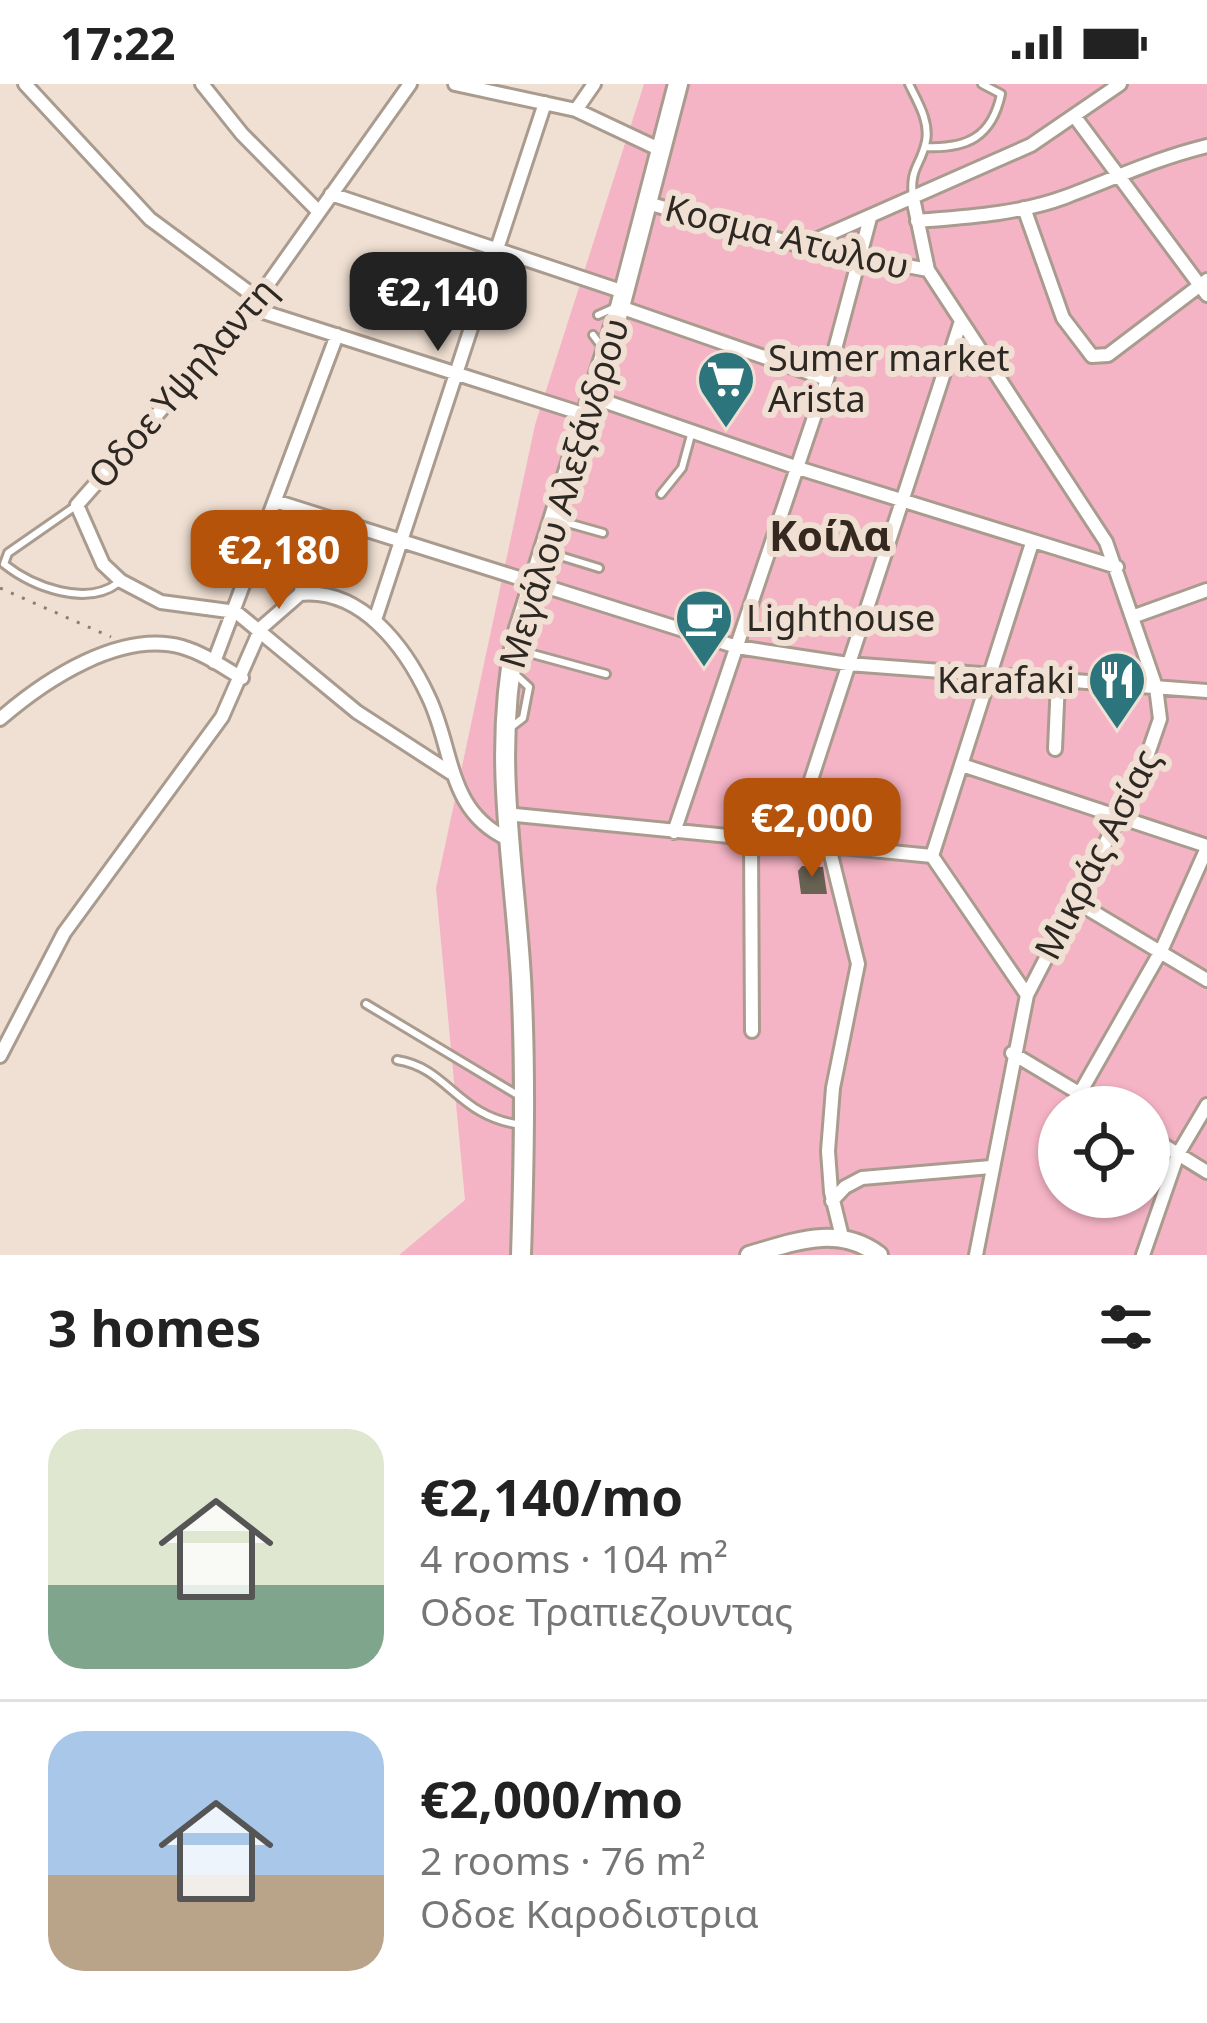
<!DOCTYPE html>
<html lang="en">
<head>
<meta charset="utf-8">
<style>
  body { margin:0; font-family:"Noto Sans",sans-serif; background:#f2f2f2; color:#222; height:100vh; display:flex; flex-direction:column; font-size:45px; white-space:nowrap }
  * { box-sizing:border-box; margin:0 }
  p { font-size:39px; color:#767676 }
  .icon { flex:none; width:66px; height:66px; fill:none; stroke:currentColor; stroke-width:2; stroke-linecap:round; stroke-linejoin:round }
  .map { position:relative; height:1171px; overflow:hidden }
  .details { display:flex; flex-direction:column; background:#fff; flex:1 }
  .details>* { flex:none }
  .controls { position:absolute; left:1038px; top:1002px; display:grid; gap:24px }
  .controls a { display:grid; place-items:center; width:132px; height:132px; border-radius:50%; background:#fff; box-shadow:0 3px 9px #0004; font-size:60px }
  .price { position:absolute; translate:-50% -102px; padding:0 27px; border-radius:24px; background:#b45309; color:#fff; font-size:39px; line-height:78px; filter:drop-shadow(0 3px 6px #0008) }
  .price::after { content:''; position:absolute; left:50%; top:72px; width:36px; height:27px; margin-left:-18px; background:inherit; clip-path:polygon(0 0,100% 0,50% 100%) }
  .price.selected { background:#222; color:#fff }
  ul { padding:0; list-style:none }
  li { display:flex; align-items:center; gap:36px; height:300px; padding:0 48px }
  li+li { border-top:3px solid #e0e0e0 }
  li span { display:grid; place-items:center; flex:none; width:336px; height:240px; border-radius:36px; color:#555 }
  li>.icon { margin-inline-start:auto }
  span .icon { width:144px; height:144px; fill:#fffc; stroke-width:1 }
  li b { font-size:51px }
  h2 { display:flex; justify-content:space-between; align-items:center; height:144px; padding:0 48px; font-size:51px }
  .status { display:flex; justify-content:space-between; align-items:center; height:84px; padding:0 60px; background:#fff; direction:ltr }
  .status svg { height:33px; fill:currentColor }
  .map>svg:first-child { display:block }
  .green { fill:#f5b4c5; fill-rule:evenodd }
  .building { fill:#696354 }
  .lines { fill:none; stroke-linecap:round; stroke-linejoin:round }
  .service-casing { stroke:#aa9b8f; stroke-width:12 }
  .minor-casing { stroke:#aa9b8f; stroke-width:18 }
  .secondary-casing { stroke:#aa9b8f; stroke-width:22 }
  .primary-casing { stroke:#aa9b8f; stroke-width:24 }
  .path { stroke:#8a7f76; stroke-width:3; stroke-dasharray:3 9; stroke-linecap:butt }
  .service { stroke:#fff; stroke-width:6 }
  .minor { stroke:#fff; stroke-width:12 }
  .secondary { stroke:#fff; stroke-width:16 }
  .primary { stroke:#fff; stroke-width:18 }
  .labels { text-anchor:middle; stroke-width:12; stroke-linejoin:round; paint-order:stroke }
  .street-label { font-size:36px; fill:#2e2823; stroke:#f0e0d3 }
  .poi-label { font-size:36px; fill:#2e2823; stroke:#f0e0d3; text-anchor:start }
  .quarter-label { font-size:42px; font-weight:bold; fill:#35281f; stroke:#f0e0d3 }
</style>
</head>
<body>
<div class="status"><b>17:22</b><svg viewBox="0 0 49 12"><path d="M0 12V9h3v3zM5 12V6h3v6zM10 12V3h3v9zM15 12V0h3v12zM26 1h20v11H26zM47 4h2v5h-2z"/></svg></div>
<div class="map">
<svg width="1207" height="1171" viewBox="0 0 1207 1171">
  <rect width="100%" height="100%" fill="#f0e0d3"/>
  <path class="green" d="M 644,0 L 1207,0 L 1207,1171 L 399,1171 L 465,1116 L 436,804 L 535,341 ZM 1059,1023 L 1149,1023 L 1149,1113 L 1059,1113 Z"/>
  <path class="building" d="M 802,782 L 823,783 L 827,810 L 801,810 L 798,787 Z"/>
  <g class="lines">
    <defs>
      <path id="service" d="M 909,0 C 917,17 930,37 926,57 C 921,82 909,84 913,114
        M 925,63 C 967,65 992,53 1001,10 L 982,0
        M 598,231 L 616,223
        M 593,251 L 605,267
        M 661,410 L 682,384 L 691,351
        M 77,421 L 8,469 L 4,480 C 33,503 86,523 118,499
        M 557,436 L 603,449
        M 547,468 L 599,484
        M 518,566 L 606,590
        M 510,644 L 523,634 L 529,603 L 516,591
        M 366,920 L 521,1013
        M 397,976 C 449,984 457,1033 522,1041"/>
      <path id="minor" d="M 25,0 L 150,135 L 258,215
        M 202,0 L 242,50 L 319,128
        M 410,0 L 251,224 L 77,421 L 103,480 L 121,497 L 161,518 L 236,528 L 357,628 L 451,689
        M 455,0 L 576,26 L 661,66
        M 576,26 L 594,0
        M 1075,33 L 1207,211
        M 331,110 L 624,208
        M 913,114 L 928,186 L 1106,458 L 1156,603 L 1160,635 L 1141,690 L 1027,911 L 976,1171
        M 647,119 L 802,162 L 928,186
        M 1024,124 L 1063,234 L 1092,272 L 1108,271 L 1207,196
        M 917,137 C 966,133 1019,130 1065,113 C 1113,95 1157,74 1207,62
        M 802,162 L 1031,61 L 1120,0
        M 620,223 L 827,295
        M 251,224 L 586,331
        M 592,313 L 798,384 L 1117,483
        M 278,418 L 737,563 L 848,580 L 1207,607
        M 300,510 L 323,433
        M 1132,533 L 1207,506
        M 375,536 L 545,19
        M 214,578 L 337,251
        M 0,635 C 45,596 120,546 182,563 C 203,569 223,583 242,594
        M 1055,665 L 1058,597
        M 962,681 L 1207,762
        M 505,730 L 932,772
        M 674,748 L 827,295 L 870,134
        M 751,756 L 752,947
        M 790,760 L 960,240
        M 829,763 L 858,880 L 833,1004 L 828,1067 L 831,1108 L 842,1153
        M 932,772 L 1032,459
        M 932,772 L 1027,911
        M 1075,817 L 1207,896
        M 1012,969 L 1102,1023
        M 0,972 L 64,849 L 222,633 L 261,544 L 300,510 C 361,504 405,562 429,614 C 454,667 447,727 508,755
        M 1080,1009 L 1161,867 L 1207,764
        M 1149,1052 L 1207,1088
        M 832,1117 L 845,1103 L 862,1094 L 991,1083
        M 1143,1171 L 1178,1070 L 1207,1021"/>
      <path id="secondary" d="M 749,1171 C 794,1158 838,1140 879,1171"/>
      <path id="primary" d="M 521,1171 C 524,1079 526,986 521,894 C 514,776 492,673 516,554 L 620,223 L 678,0"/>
    </defs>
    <use href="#service" class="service-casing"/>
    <use href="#minor" class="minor-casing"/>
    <use href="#secondary" class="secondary-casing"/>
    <use href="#primary" class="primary-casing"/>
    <path class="path" d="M 0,504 L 111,553"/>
    <use href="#service" class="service"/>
    <use href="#minor" class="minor"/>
    <use href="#secondary" class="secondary"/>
    <use href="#primary" class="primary"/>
  </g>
  <defs>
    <symbol id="supermarket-pin" viewBox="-11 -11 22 30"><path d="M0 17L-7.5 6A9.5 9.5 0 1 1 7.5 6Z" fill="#2c757d" stroke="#f0e0d3"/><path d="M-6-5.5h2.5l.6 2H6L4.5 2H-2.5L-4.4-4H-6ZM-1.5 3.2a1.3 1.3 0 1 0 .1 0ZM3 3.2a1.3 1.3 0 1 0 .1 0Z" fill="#fff"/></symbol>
    <symbol id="cafe-pin" viewBox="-11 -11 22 30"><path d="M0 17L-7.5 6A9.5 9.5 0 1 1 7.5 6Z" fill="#2c757d" stroke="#f0e0d3"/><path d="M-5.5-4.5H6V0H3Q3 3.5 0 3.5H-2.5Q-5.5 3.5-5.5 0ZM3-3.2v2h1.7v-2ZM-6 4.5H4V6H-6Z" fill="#fff"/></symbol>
    <symbol id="restaurant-pin" viewBox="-11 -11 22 30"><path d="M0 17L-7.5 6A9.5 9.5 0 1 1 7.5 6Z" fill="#2c757d" stroke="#f0e0d3"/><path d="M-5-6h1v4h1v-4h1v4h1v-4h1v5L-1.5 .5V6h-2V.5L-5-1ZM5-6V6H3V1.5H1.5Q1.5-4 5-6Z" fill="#fff"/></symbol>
  </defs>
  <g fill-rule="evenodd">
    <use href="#supermarket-pin" x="693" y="262" width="66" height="90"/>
    <use href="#cafe-pin" x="671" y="501" width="66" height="90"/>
    <use href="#restaurant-pin" x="1084" y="563" width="66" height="90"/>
  </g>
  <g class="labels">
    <g class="street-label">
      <text transform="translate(787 153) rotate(14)" y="13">Κοσμα Ατωλου</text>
      <text transform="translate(182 299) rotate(-49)" y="13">Oδοε Υψηλαντη</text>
      <text transform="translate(564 409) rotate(-73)" y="13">Μεγάλου Αλεξάνδρου</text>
      <text transform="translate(1097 770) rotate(-63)" y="13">Μικράς Ασίας</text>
    </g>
    <g class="poi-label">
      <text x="768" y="287">Sumer market<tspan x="768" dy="41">Arista</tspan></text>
      <text x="746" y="547">Lighthouse</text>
      <text x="1075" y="609" text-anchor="end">Karafaki</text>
    </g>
    <g class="quarter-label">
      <text x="830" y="467">Κοίλα</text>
    </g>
  </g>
</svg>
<div class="controls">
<a><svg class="icon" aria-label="locate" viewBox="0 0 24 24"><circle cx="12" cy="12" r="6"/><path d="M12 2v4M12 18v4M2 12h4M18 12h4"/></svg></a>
</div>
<b class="price selected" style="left:438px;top:270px">€2,140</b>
<b class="price" style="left:279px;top:528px">€2,180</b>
<b class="price" style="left:812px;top:796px">€2,000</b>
</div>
<section class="details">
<h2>3 homes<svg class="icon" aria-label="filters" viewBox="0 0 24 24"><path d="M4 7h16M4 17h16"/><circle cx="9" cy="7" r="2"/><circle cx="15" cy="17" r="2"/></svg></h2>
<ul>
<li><span style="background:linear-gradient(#dfe7d0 65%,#7fa58c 0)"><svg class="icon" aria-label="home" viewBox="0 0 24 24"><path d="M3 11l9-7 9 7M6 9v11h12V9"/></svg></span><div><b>€2,140/mo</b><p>4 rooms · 104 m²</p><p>Oδοε Τραπιεζουντας</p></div></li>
<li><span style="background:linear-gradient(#a9c7e8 60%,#b9a48a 0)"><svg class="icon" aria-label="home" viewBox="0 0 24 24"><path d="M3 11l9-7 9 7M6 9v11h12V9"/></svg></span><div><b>€2,000/mo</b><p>2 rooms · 76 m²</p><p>Oδοε Καροδιστρια</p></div></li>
</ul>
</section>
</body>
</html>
